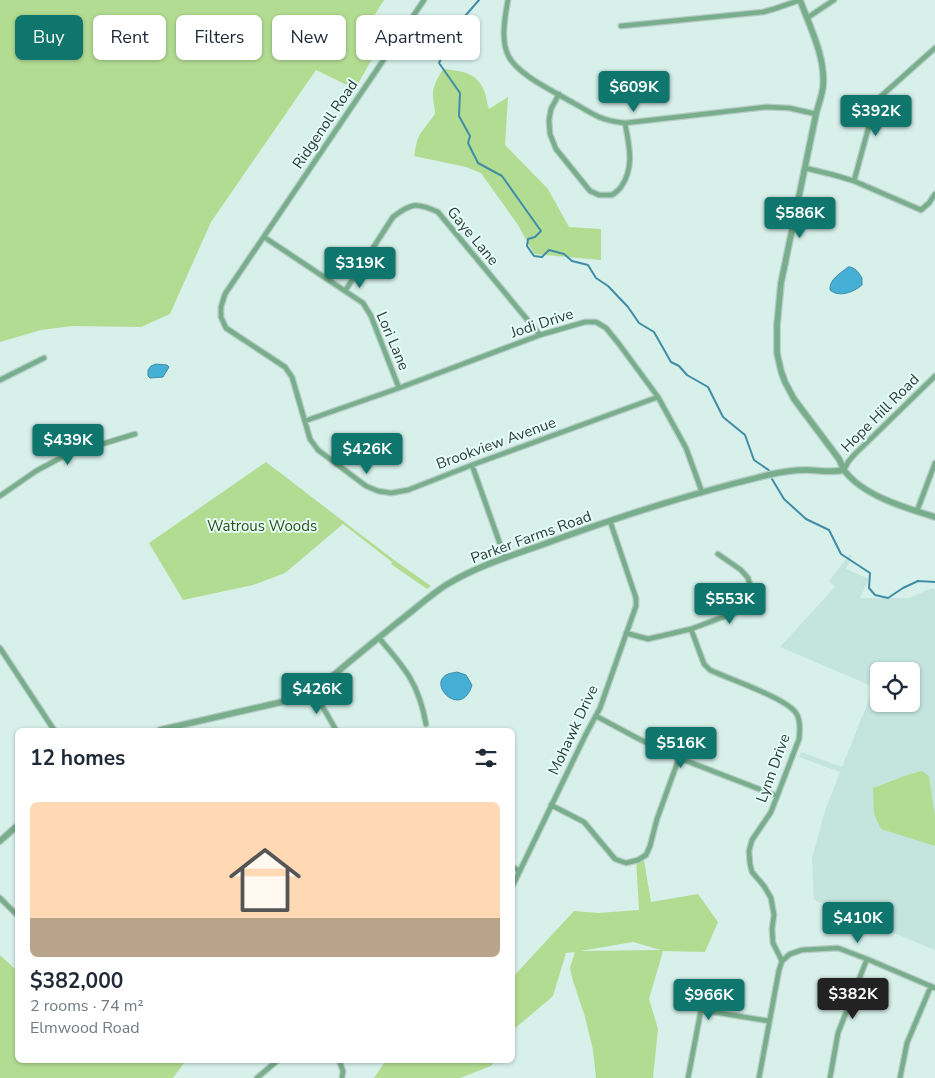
<!DOCTYPE html>
<html lang="en">
<head>
<meta charset="utf-8">
<style>
  body { margin:0; font-family:"Nunito Sans",sans-serif; background:#f6f6f7; color:#1f2937; height:100vh; display:flex; flex-direction:column; font-size:19px; white-space:nowrap }
  * { box-sizing:border-box; margin:0 }
  p { font-size:16px; color:#747a83 }
  .icon { flex:none; width:28px; height:28px; fill:none; stroke:currentColor; stroke-width:2; stroke-linecap:round; stroke-linejoin:round }
  .map { position:relative; flex:1; overflow:hidden }
  .sheet { position:absolute; left:15px; top:728px; width:500px; height:335px; display:flex; flex-direction:column; background:#fff; border-radius:8px; box-shadow:0 1px 4px #0004 }
  .sheet>* { flex:none }
  .hud { position:absolute; left:15px; top:15px; width:500px; height:45px; display:flex; gap:10px }
  .tools { position:absolute; left:870px; top:662px; display:grid; gap:10px }
  .tools a { display:grid; place-items:center; width:50px; height:50px; border-radius:8px; background:#fff; box-shadow:0 1px 4px #0004; font-size:25px }
  .price { position:absolute; translate:-50% -42px; padding:0 11px; border-radius:5px; background:#0f766e; color:#fff; font-size:16px; line-height:32px; filter:drop-shadow(0 1px 2px #0008) }
  .price::after { content:''; position:absolute; left:50%; top:30px; width:15px; height:11px; margin-left:-8px; background:inherit; clip-path:polygon(0 0,100% 0,50% 100%) }
  .price.selected { background:#222; color:#fff }
  ul { padding:0; list-style:none }
  li { display:grid; align-content:center; gap:10px; height:265px; padding:0 15px }
  li span { display:grid; place-items:center; height:155px; border-radius:8px; color:#555 }
  li>.icon { margin-inline-start:auto }
  span .icon { width:90px; height:90px; fill:#fffc; stroke-width:1 }
  li b { font-size:21px }
  h2 { display:flex; justify-content:space-between; align-items:center; height:60px; padding:0 15px; font-size:21px }
  .chip { padding:0 18px; border-radius:8px; background:#fff; box-shadow:0 1px 4px #0004; font-size:18px; line-height:45px }
  .chip.selected { background:#0f766e; color:#fff }
  .map>svg:first-child { display:block }
  .built { fill:#c3e5dd; fill-rule:evenodd }
  .green { fill:#b2dc92; fill-rule:evenodd }
  .water { fill:#45afd5; stroke:#408da7 }
  .lines { fill:none; stroke-linecap:round; stroke-linejoin:round }
  .stream { stroke:#408da7; stroke-width:2 }
  .minor-casing { stroke:#b6ccc7; stroke-width:7 }
  .tertiary-casing { stroke:#b6ccc7; stroke-width:8 }
  .minor { stroke:#78ae8b; stroke-width:4.5 }
  .tertiary { stroke:#78ae8b; stroke-width:5.5 }
  .labels { text-anchor:middle; stroke-width:4; stroke-linejoin:round; paint-order:stroke }
  .street-label { font-size:15px; fill:#333d3b; stroke:#e4fdf7 }
  .park-label { font-size:15px; fill:#334e1a; stroke:#e4fdf7 }
</style>
</head>
<body>
<div class="map">
<svg width="935" height="1078" viewBox="0 0 935 1078">
  <rect width="100%" height="100%" fill="#d7f0ea"/>
  <path class="built" d="M 850,554 L 852,556 L 846,569 L 869,579 L 860,598 L 909,598 L 932,588 L 935,590 L 935,950 L 814,900 L 812,858 L 825,811 L 840,772 L 799,757 L 801,752 L 842,767 L 874,687 L 780,647 L 835,587 L 829,581 ZM 879,671 L 911,671 L 911,704 L 879,704 Z"/>
  <path class="green" d="M 0,0 L 384,0 L 360,38 L 375,54 L 355,89 L 316,70 L 211,222 L 170,314 L 141,327 L 72,326 L 41,330 L 0,342 Z
    M 443,69 C 462,71 478,72 485,93 C 487,99 487,104 489,109 L 508,97 L 505,145 L 548,189 L 569,227 L 601,229 L 601,260 L 534,254 L 518,225 L 481,173 L 466,167 L 414,156 L 417,141 L 420,134 L 435,114 C 435,108 433,103 433,97 C 432,86 438,78 443,69 Z
    M 266,462 L 394,560 L 431,586 L 427,589 L 391,564 L 392,562 L 343,524 L 285,573 L 253,585 L 183,600 L 149,543 Z
    M 922,771 L 929,776 L 935,817 L 935,846 L 881,829 L 874,814 L 873,788 L 910,774 Z
    M 643,854 L 651,902 L 698,894 L 718,922 L 705,952 L 663,951 L 649,999 L 658,1029 L 653,1078 L 596,1078 L 593,1050 L 585,1017 L 573,981 L 570,968 L 575,952 L 566,953 L 553,996 L 513,1030 L 512,978 L 574,911 L 598,913 L 639,910 L 636,858 ZM 633,942 L 661,950 L 580,951 Z
    M 0,955 L 17,971 L 18,1060 L 113,1060 L 116,1063 L 118,1060 L 186,1060 L 173,1078 L 0,1078 Z
    M 386,1060 L 497,1060 L 491,1066 L 460,1078 L 374,1078 Z"/>
  <path class="water" d="M 848,267 C 854,266 859,273 862,278 L 862,285 C 854,292 839,298 830,290 C 829,279 840,274 848,267 Z
    M 156,364 L 167,365 L 169,367 L 163,377 L 150,378 L 148,376 L 148,370 L 151,366 Z
    M 457,672 L 466,675 L 472,685 C 462,719 428,686 446,675 C 449,673 454,673 457,672 Z"/>
  <g class="lines">
    <path class="stream" d="M 479,0 L 458,24 L 439,63 L 460,93 L 459,116 L 470,136 L 468,143 L 478,163 L 502,176 L 541,231 L 535,237 L 528,239 L 527,246 L 534,256 L 542,257 L 549,250 L 564,254 L 572,261 L 588,265 L 596,278 L 608,286 L 628,307 L 639,323 L 654,332 L 671,362 L 679,366 L 687,375 L 708,387 L 723,417 L 745,435 L 754,460 L 770,471
      M 772,479 L 784,499 L 806,519 L 829,530 L 841,554 L 870,573 L 869,588 L 875,595 L 888,598 L 903,588 L 918,581 L 935,582"/>
    <defs>
      <path id="minor" d="M 424,0 L 225,294 L 221,307 L 221,317 L 226,328 L 285,367 L 292,377 L 310,439 L 318,450 L 366,486 L 378,491 L 391,493 L 408,490 L 472,465 L 658,397
        M 508,0 C 505,17 500,41 509,57 C 518,74 551,90 568,100 C 578,105 588,112 599,117 C 608,121 616,122 625,123 L 766,107 L 789,108 L 816,114
        M 807,18 L 834,0
        M 621,26 L 763,12 L 774,9 L 800,0
        M 935,48 L 879,98 L 873,111 L 854,181 L 921,210 L 929,203 L 935,194
        M 559,94 L 551,109 L 549,120 L 550,134 L 556,149 L 590,191 L 599,195 L 612,195 C 615,193 619,190 621,187 C 635,167 629,145 625,123
        M 805,168 L 834,175 L 854,181
        M 264,237 L 363,303 L 371,316 L 399,388
        M 345,291 L 393,217 C 411,203 417,202 438,212 L 540,335
        M 0,380 L 44,358
        M 305,421 L 399,388 L 540,335 L 585,322 L 596,322 L 606,328 L 619,344 L 658,397 L 686,448 L 702,492
        M 472,465 L 505,558
        M 844,470 L 848,462 L 854,455 L 935,376
        M 0,496 L 36,471 L 66,455 L 135,434
        M 917,511 L 935,463
        M 691,629 L 704,664 L 710,670 C 729,679 786,698 796,713 C 801,720 800,731 799,739 L 771,812 L 752,840 L 749,851 L 750,864 L 752,872 L 764,886 L 771,898 L 774,915 L 772,929 L 773,943 L 782,961
        M 626,633 L 648,639 L 691,629 L 739,611 L 746,605 L 751,598 L 751,588 L 748,578 L 741,570 L 718,554
        M 379,638 C 405,668 419,684 426,724
        M 0,648 L 54,730
        M 313,690 L 336,730
        M 596,716 L 639,739 L 679,758 L 777,796
        M 551,805 L 584,822 L 615,859 L 626,863 L 638,860 L 646,855 L 650,846 L 657,819 L 679,758
        M 512,867 L 520,871
        M 512,887 L 586,734 L 600,708 L 636,606 L 636,598 L 610,521
        M 0,898 L 18,916
        M 339,1060 L 343,1071 L 342,1078
        M 257,1078 L 278,1060
        M 688,1078 L 701,1010 L 769,1021
        M 759,1078 L 779,970 L 782,961 L 790,954 L 802,950 L 838,948 L 867,959 L 935,988
        M 830,1078 L 838,1033 L 867,959
        M 900,1078 L 907,1043 L 931,986"/>
      <path id="tertiary" d="M 800,0 C 810,27 826,58 823,87 C 822,96 818,106 816,114 L 781,283 L 777,325 L 777,353 L 781,371 L 785,382 L 794,399 L 839,459 L 844,470
        M 160,730 L 286,701 L 313,690 L 328,680 C 351,660 375,641 398,622 C 414,610 429,596 446,585 C 477,566 513,555 547,543 C 620,516 693,493 768,475 C 781,472 793,470 806,470 C 819,470 831,473 844,470 C 863,496 906,508 935,517
        M 0,841 L 18,825"/>
    </defs>
    <use href="#minor" class="minor-casing"/>
    <use href="#tertiary" class="tertiary-casing"/>
    <use href="#minor" class="minor"/>
    <use href="#tertiary" class="tertiary"/>
  </g>
  <g class="labels">
    <g class="street-label">
      <text transform="translate(325 124) rotate(-56)" y="5">Ridgenoll Road</text>
      <text transform="translate(473 236) rotate(50)" y="5">Gaye Lane</text>
      <text transform="translate(542 323) rotate(-18)" y="5">Jodi Drive</text>
      <text transform="translate(393 341) rotate(67)" y="5">Lori Lane</text>
      <text transform="translate(880 413) rotate(-45)" y="5">Hope Hill Road</text>
      <text transform="translate(496 443) rotate(-20)" y="5">Brookview Avenue</text>
      <text transform="translate(531 537) rotate(-20)" y="5">Parker Farms Road</text>
      <text transform="translate(573 730) rotate(-65)" y="5">Mohawk Drive</text>
      <text transform="translate(773 768) rotate(-70)" y="5">Lynn Drive</text>
    </g>
    <g class="park-label">
      <text x="262" y="531">Watrous Woods</text>
    </g>
  </g>
</svg>
<div class="tools">
<a><svg class="icon" aria-label="locate" viewBox="0 0 24 24"><circle cx="12" cy="12" r="6"/><path d="M12 2v4M12 18v4M2 12h4M18 12h4"/></svg></a>
</div>
<b class="price" style="left:634px;top:113px">$609K</b>
<b class="price" style="left:876px;top:137px">$392K</b>
<b class="price" style="left:800px;top:239px">$586K</b>
<b class="price" style="left:360px;top:289px">$319K</b>
<b class="price" style="left:68px;top:466px">$439K</b>
<b class="price" style="left:367px;top:475px">$426K</b>
<b class="price" style="left:730px;top:625px">$553K</b>
<b class="price" style="left:317px;top:715px">$426K</b>
<b class="price" style="left:681px;top:769px">$516K</b>
<b class="price" style="left:858px;top:944px">$410K</b>
<b class="price selected" style="left:853px;top:1020px">$382K</b>
<b class="price" style="left:709px;top:1021px">$966K</b>
<div class="hud">
<a class="chip selected">Buy</a>
<a class="chip">Rent</a>
<a class="chip">Filters</a>
<a class="chip">New</a>
<a class="chip">Apartment</a>
</div>
<section class="sheet">
<h2>12 homes<svg class="icon" aria-label="filters" viewBox="0 0 24 24"><path d="M4 7h16M4 17h16"/><circle cx="9" cy="7" r="2"/><circle cx="15" cy="17" r="2"/></svg></h2>
<ul>
<li><span style="background:linear-gradient(#ffd9b3 75%,#b9a48a 0)"><svg class="icon" aria-label="home" viewBox="0 0 24 24"><path d="M3 11l9-7 9 7M6 9v11h12V9"/></svg></span><div><b>$382,000</b><p>2 rooms · 74 m²</p><p>Elmwood Road</p></div></li>
</ul>
</section>
</div>
</body>
</html>
